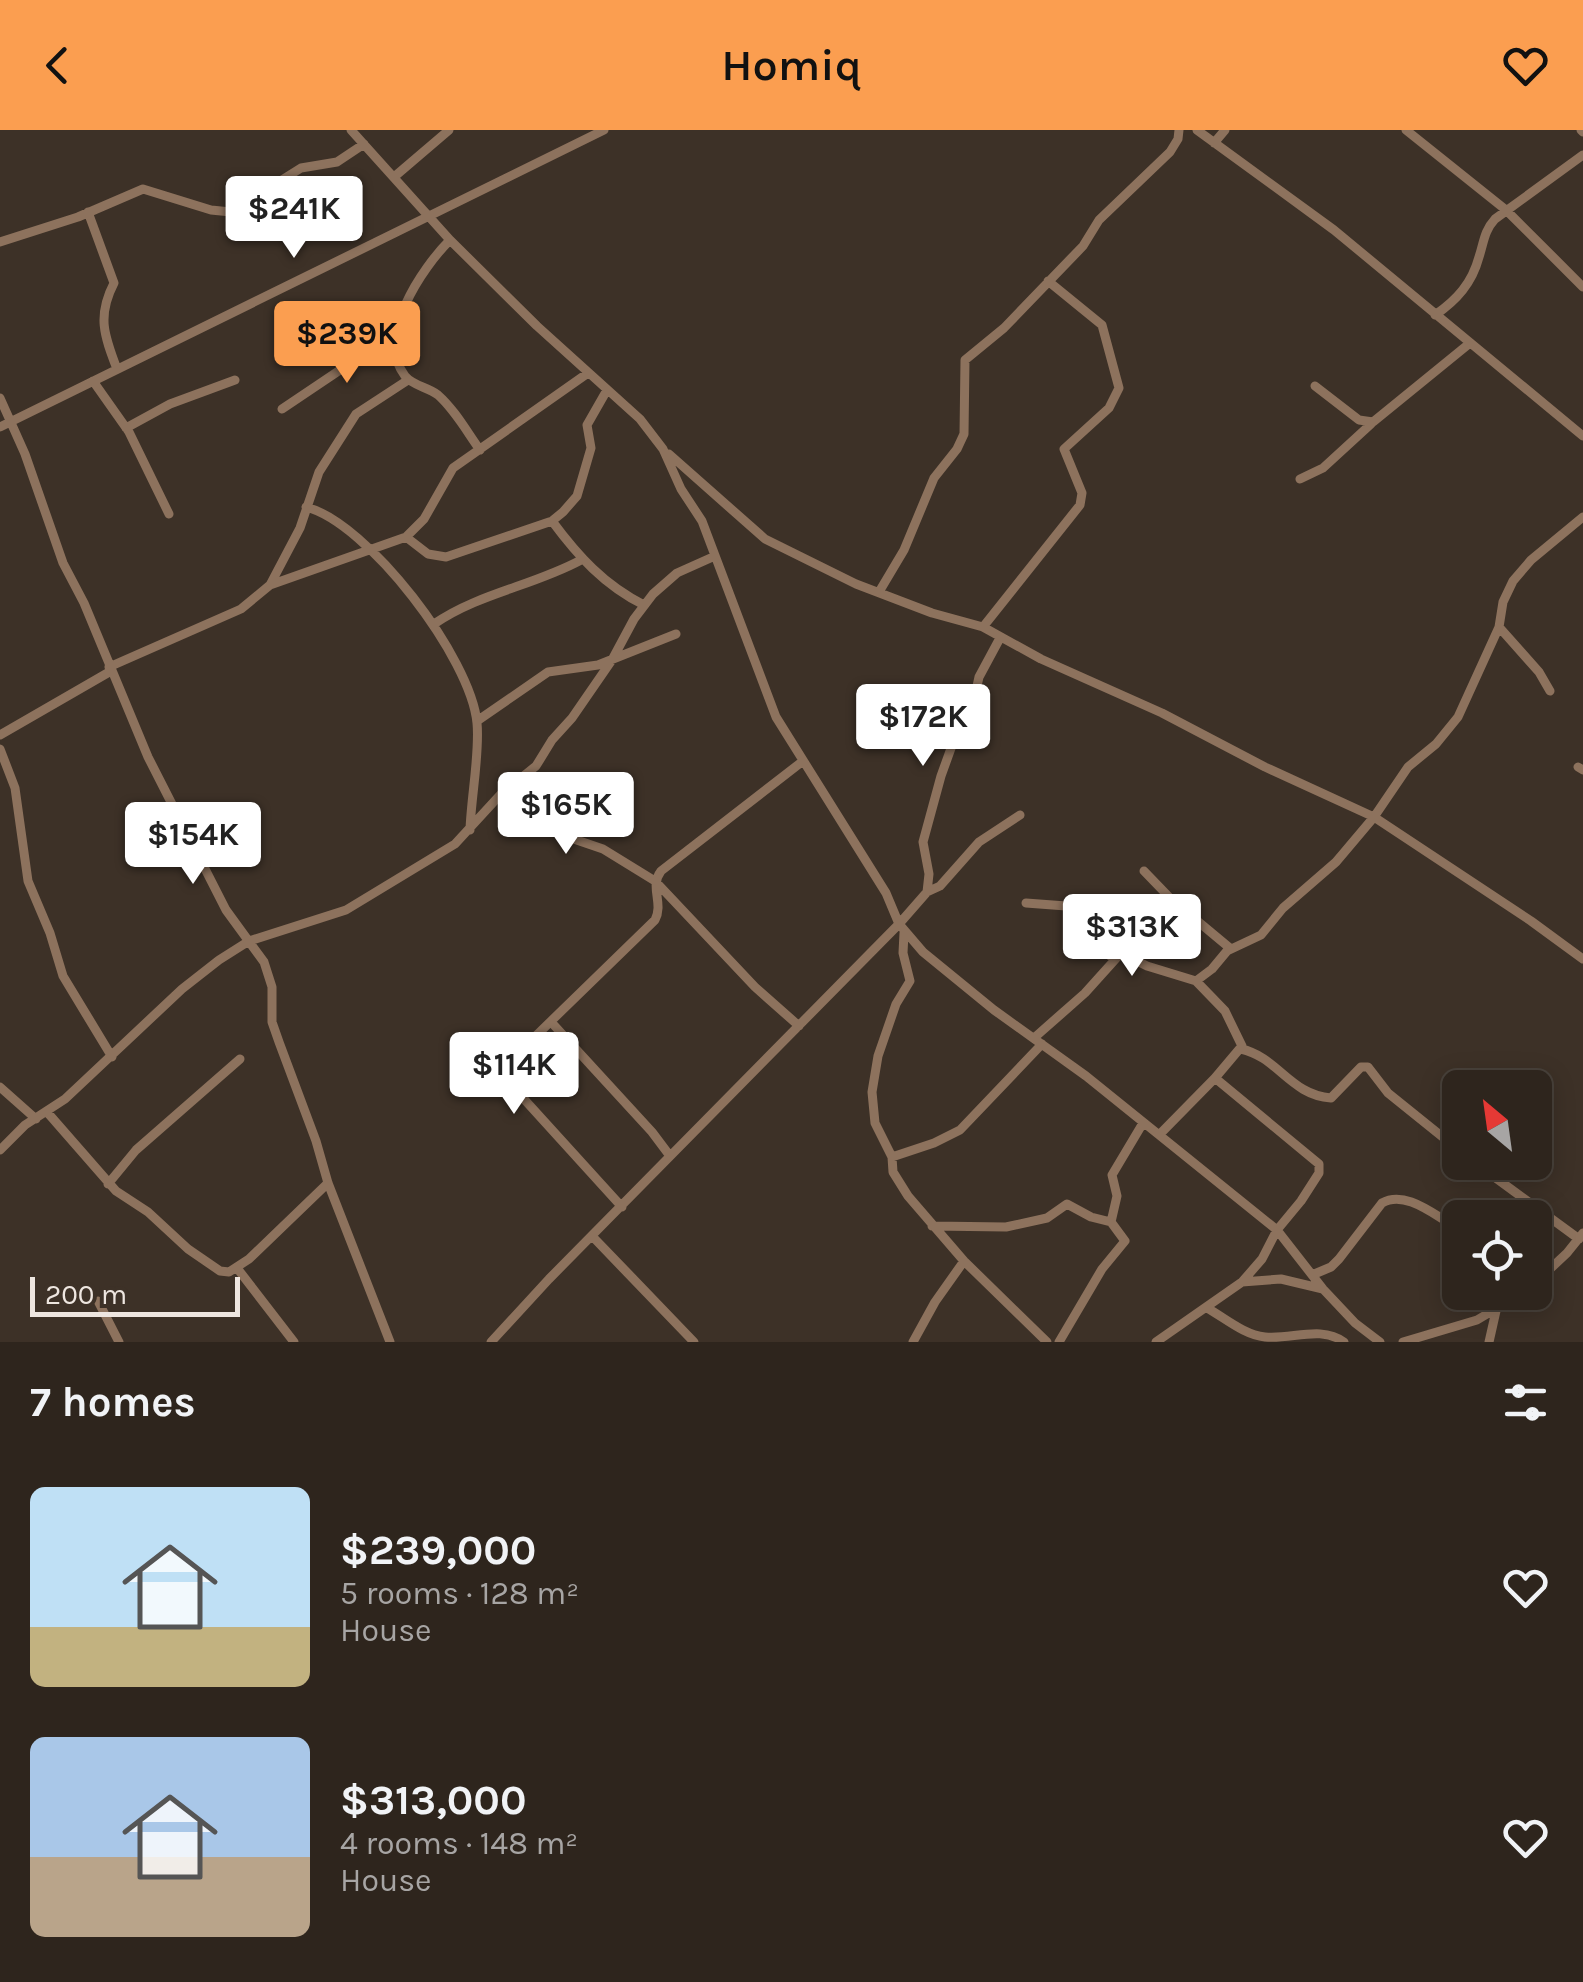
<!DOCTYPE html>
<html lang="en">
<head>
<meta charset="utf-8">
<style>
  body { margin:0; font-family:Karla,sans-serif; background:#3a312a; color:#f1f3f6; height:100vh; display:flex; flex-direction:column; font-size:38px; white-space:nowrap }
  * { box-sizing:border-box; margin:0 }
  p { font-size:32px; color:#a7a5a4 }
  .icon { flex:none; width:55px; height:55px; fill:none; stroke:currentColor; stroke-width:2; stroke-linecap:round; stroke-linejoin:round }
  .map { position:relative; height:1212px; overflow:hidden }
  .details { display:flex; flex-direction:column; background:#2e251d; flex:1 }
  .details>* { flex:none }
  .needle { width:65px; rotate:331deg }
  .fabs { position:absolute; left:1442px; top:940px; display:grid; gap:20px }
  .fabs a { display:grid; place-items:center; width:110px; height:110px; border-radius:15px; background:#2e251d; box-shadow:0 5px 25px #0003,0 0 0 2px #49423b; font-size:50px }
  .scale { position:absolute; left:30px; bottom:25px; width:210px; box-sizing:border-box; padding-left:10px; border:5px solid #eee6e0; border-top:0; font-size:28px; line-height:35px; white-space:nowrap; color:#eee6e0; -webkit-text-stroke:8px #3d3127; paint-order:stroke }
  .price { position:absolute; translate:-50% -85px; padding:0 22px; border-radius:10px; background:#fff; color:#222; font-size:32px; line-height:65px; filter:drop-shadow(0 2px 5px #0008) }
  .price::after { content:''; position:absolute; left:50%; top:60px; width:30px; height:22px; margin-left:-15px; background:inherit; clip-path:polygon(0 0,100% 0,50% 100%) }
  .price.active { background:#fb9e50; color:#111 }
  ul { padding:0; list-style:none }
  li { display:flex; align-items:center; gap:30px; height:250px; padding:0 30px }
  li span { display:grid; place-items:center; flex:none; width:280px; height:200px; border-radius:15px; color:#555 }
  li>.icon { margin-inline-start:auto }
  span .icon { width:120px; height:120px; fill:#fffc; stroke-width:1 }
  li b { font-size:42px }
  h2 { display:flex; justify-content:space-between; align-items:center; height:120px; padding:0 30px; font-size:42px }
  header { display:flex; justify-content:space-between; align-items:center; height:130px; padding:0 30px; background:#fb9e50; color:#111; font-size:45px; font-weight:600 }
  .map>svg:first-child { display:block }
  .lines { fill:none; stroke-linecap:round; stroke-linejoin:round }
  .minor { stroke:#8d725d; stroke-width:9 }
</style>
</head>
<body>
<header><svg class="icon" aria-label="back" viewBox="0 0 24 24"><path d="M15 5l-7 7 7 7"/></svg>Homiq<svg class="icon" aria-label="heart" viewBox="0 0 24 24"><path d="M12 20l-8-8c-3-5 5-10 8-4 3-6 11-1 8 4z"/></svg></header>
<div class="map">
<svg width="1583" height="1212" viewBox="0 0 1583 1212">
  <rect width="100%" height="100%" fill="#3d3127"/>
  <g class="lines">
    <path class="minor" d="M 351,0 L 450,110 L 537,196 L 640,289 L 663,319 L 681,359 L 702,391 L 776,587 L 886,763 L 899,794 L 549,1149 L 491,1212
      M 1197,0 L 1334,100 L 1583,306
      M 1406,0 L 1506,80 L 1583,157
      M 1581,0 L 1583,2
      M 1214,13 L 1225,0
      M 394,47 L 449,0
      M 88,82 L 114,153 C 97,186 104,205 117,239
      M 450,110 C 422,138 375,207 405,246 C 413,256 428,257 438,265 C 455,280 467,302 480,320
      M 0,112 L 78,87 L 143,59 L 211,80 L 231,82 L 301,38 L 337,32 L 364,14
      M 1435,185 C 1457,170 1472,153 1479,127 C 1484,112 1484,101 1495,89 L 1583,25
      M 93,251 L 129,302 L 169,384
      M 1315,256 L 1359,290 L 1373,292 L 1470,213
      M 0,268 L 25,324 L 63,433 L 84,473 L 148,627 L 226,780 L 264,832 L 272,857 L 272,892 L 279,912 L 316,1011 L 328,1053 L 390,1212
      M 282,279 L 395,203
      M 0,297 L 604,0
      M 126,298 L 170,274 L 235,250
      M 669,324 L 765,409 L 856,454 L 932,483 L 983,497 L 1041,529 L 1162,583 L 1265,637 L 1374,687 L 1531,791 L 1583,829
      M 1300,349 L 1323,338 L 1371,294
      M 306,377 C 368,393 471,528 477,593 C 480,622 471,668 470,700
      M 552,391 C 578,426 604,455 644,475
      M 406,407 L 428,424 L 446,427 L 552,391 L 563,382 L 577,366 L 591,318 L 587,295 L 607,260
      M 270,455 L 406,407 L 424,389 L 453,338 L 588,243
      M 879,462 L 904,420 L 934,348 L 957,319 L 964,304 L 965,230 L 1004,198 L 1083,116 L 1099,90 L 1170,22 L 1178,9 L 1179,0
      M 434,494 C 479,463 533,456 581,430
      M 983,497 L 1080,375 L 1082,363 L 1064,319 L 1109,278 L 1119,258 L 1102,195 L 1048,151
      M 1499,497 L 1539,542 L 1550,561
      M 1000,508 L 979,547 L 973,574 L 954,610 L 941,646 L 923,712 L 929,744 L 927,762 L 899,794 L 923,822 L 994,880 L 1086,946 L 1277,1100 L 1323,1159 L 1355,1193 L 1380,1212
      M 109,537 L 241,479 L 270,455 L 300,398 L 319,342 L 356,284 L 408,250
      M 477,591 L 548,542 L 598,535 L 676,504
      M 0,605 L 111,541
      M 0,619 L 15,658 L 28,751 L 50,803 L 63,846 L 112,927
      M 1578,637 L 1583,640
      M 501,664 L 562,705 L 603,719 L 655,751 L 755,857 L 799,896
      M 1144,741 L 1171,769 L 1231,819
      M 927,762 L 940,756 L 979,712 L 1020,685
      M 1026,773 L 1066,776 L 1113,829
      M 904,803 L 903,823 L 910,851 L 896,874 L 878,926 L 872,962 L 875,993 L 892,1027 L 893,1042 L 908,1066 L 964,1131 L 1047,1212
      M 1121,823 L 1139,798
      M 1196,851 L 1225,881 L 1242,916 L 1215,948
      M 552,893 L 652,1002 L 670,1026
      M 1034,908 L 1085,863 L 1121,823 L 1147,836 L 1196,851 L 1212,839 L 1227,821 L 1261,805 L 1283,778 L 1336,732 L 1374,687 L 1408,637 L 1436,614 L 1458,587 L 1499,497 L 1503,472 L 1513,451 L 1531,430 L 1583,387
      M 1241,919 C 1278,927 1290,965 1331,968 L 1361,937 L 1368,937 L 1388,963 L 1460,1021
      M 0,957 L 36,989
      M 47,982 L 116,1061 L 148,1082 L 188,1119 L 220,1141 L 229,1142 L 249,1129 L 328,1053
      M 1160,1004 L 1215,948 L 1319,1034 L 1319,1043 L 1301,1071 L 1277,1100 L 1262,1129 L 1242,1152
      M 0,1020 L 25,995 L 65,969 L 182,859 L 219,830 L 249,811 L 346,780 L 455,714 L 501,664 L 536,636 L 552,610 L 572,588 L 612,530 L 634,489 L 653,464 L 677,443 L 715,426
      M 892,1027 L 934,1013 L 960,1000 L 1042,914
      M 1474,1032 L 1579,1109
      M 108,1054 L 136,1020 L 240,929
      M 622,1077 L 523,968 L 510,952 L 506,940 L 510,931 L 655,790 C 664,773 649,757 661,741 L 803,631
      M 932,1096 L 1006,1097 L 1047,1088 L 1067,1074 L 1091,1087 L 1111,1092
      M 592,1106 L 694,1212
      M 237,1138 L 294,1212
      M 1312,1145 L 1331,1137 L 1339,1129 L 1382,1073 C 1407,1059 1437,1088 1460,1099
      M 1535,1153 L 1567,1123 L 1583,1103
      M 98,1171 L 119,1212
      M 1207,1178 C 1225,1188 1244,1205 1265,1207 C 1291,1210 1321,1195 1344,1212
      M 913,1212 L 935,1172 L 964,1131
      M 1059,1212 L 1102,1139 L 1125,1111 L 1111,1092 L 1117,1066 L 1112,1045 L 1143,993
      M 1156,1212 L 1242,1152 L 1281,1149 L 1323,1159
      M 1403,1212 L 1477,1190 L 1524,1162
      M 1489,1212 L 1496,1181"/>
  </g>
</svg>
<div class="fabs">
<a><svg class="needle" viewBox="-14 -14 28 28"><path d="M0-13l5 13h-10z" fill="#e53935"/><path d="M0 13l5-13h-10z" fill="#a7a5a4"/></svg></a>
<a><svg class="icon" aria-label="locate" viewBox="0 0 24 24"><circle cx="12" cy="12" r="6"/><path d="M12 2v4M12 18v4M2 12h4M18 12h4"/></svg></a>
</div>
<div class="scale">200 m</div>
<b class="price" style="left:294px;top:131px">$241K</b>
<b class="price active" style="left:347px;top:256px">$239K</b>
<b class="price" style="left:923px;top:639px">$172K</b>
<b class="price" style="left:566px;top:727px">$165K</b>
<b class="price" style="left:193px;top:757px">$154K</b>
<b class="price" style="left:1132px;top:849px">$313K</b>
<b class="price" style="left:514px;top:987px">$114K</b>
</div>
<section class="details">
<h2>7 homes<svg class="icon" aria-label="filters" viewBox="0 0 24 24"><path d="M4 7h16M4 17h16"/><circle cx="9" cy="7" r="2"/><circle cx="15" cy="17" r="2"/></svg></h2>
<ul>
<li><span style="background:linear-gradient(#bfe0f5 70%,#c2b280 0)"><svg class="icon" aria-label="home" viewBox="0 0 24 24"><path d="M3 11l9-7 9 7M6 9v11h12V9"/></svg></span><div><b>$239,000</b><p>5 rooms · 128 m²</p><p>House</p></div><svg class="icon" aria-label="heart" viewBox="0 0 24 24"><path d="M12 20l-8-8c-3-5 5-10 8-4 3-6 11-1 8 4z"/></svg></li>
<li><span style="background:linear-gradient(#a9c7e8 60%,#b9a48a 0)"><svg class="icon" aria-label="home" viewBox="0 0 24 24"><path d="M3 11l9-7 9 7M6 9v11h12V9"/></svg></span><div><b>$313,000</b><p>4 rooms · 148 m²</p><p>House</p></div><svg class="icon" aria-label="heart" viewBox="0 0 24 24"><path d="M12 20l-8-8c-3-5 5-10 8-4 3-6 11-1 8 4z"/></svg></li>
</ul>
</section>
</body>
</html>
